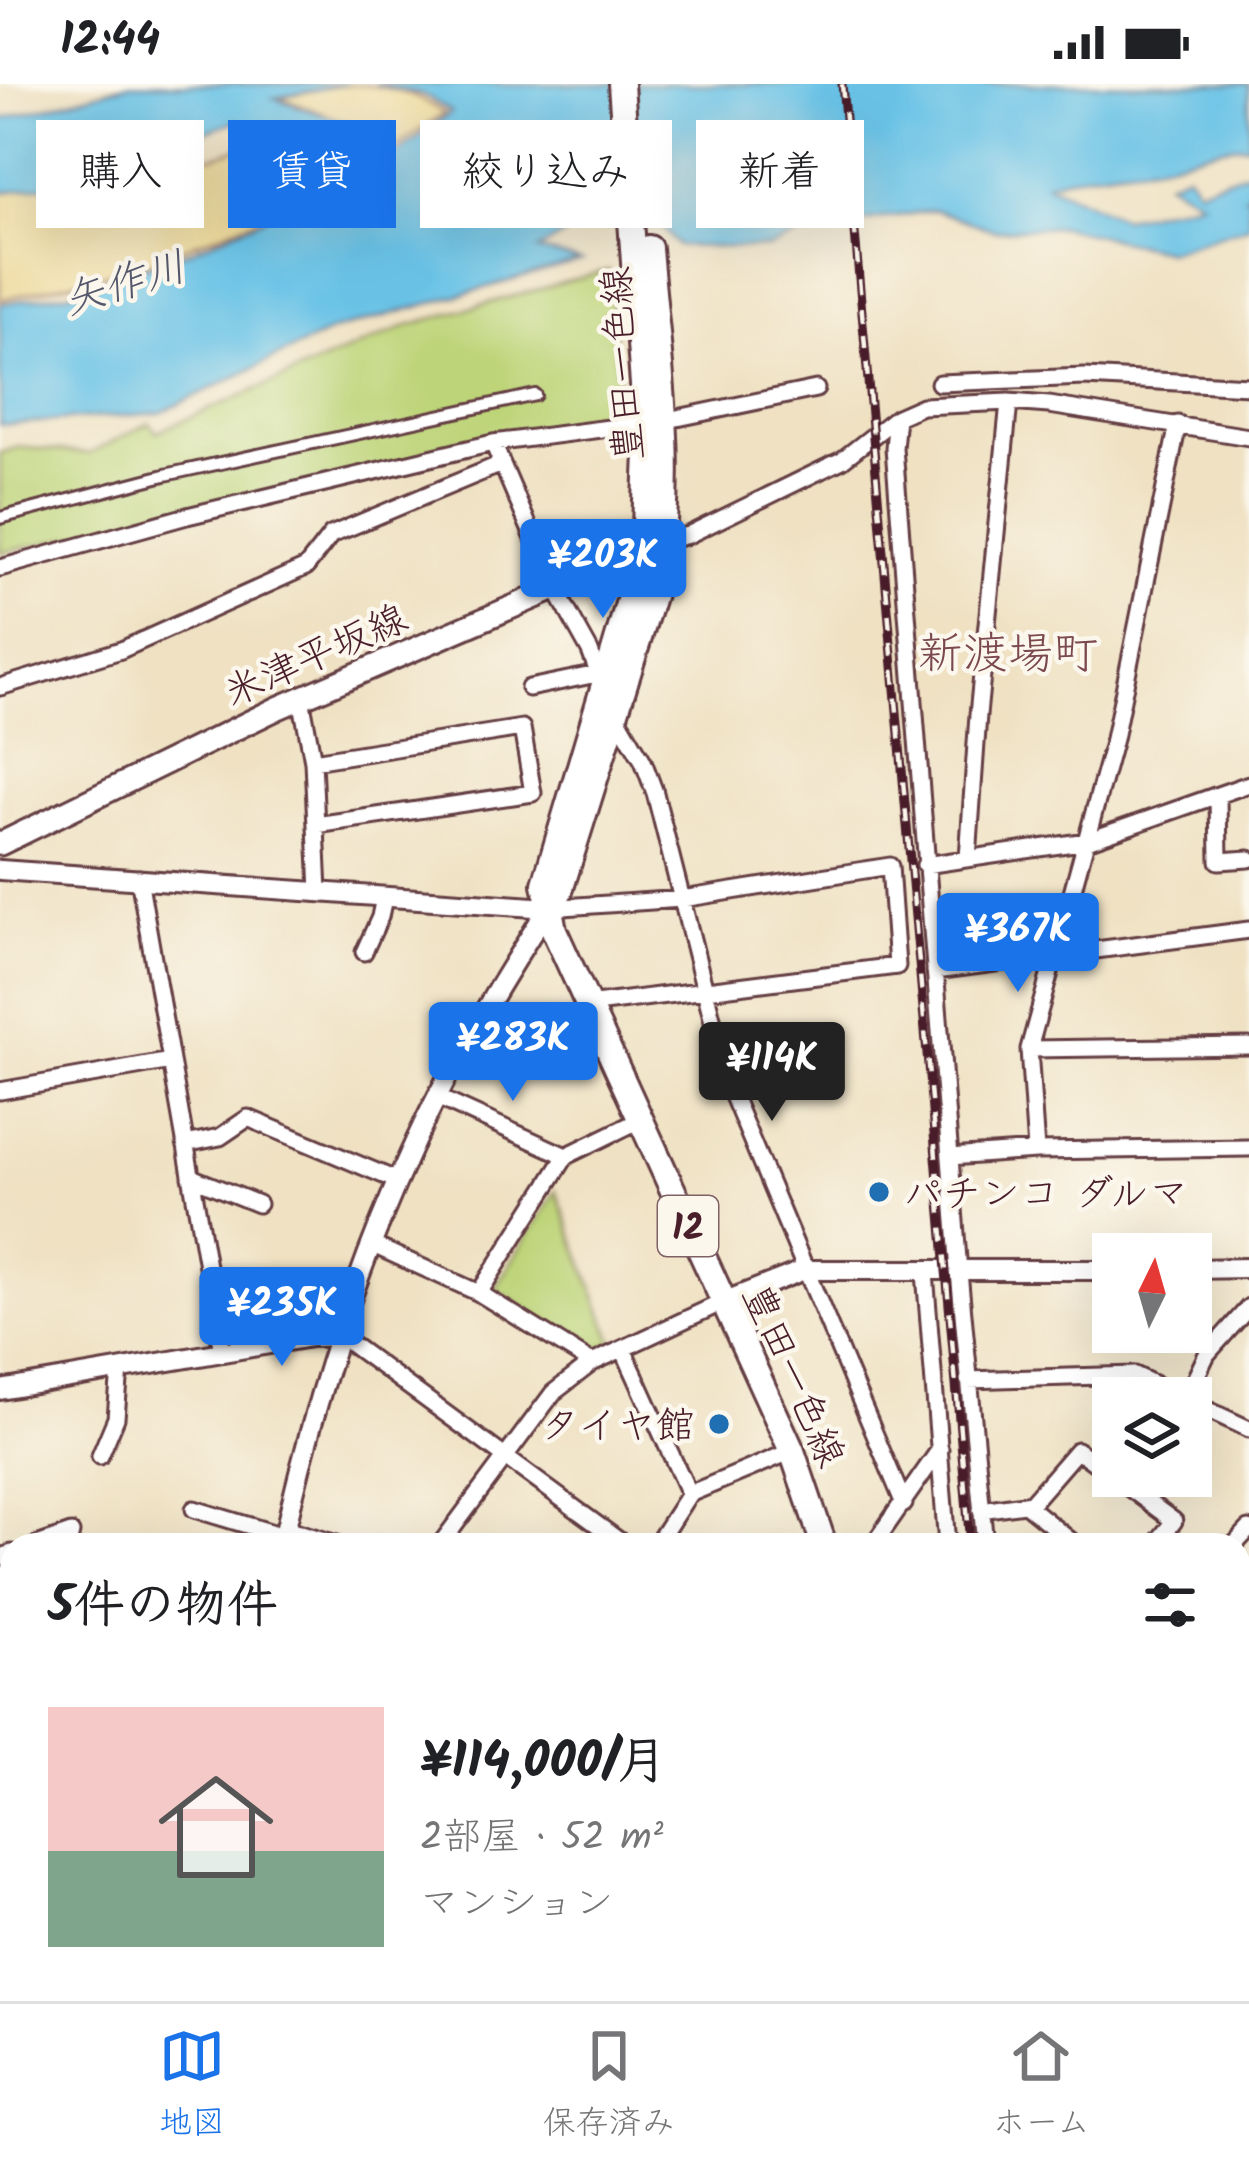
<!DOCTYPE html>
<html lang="ja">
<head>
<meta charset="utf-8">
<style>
  body { margin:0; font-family:Kalam,"Klee One",sans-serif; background:#f2f2f2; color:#202124; height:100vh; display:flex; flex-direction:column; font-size:45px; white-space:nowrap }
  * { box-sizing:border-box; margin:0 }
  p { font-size:39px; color:#757577 }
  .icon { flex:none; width:66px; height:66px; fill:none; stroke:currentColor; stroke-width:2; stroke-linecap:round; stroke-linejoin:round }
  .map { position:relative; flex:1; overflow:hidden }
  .drawer { position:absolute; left:0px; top:1449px; width:1251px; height:468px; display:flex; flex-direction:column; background:#fff; border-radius:36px 36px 0 0; box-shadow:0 12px 48px #0002 }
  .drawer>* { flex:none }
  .top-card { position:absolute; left:36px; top:36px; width:1179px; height:108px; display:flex; gap:24px }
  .needle { width:78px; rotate:5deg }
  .tools { position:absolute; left:1092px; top:1149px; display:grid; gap:24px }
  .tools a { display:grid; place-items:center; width:120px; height:120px; border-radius:0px; background:#fff; box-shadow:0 12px 48px #0002; font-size:60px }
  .price { position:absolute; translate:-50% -102px; padding:0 27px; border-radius:12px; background:#1a73e8; color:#fff; font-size:39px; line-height:78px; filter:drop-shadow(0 3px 6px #0008) }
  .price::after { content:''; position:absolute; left:50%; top:72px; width:36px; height:27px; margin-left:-18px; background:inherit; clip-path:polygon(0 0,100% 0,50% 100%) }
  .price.active { background:#222; color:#fff }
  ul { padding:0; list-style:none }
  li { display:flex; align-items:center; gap:36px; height:300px; padding:0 48px }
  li+li { border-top:3px solid #e0e0e0 }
  li span { display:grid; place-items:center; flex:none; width:336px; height:240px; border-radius:0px; color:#555 }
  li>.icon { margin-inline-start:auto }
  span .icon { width:144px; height:144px; fill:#fffc; stroke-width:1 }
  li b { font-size:51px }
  h2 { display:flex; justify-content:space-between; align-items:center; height:144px; padding:0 48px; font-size:51px }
  .tag { padding:0 42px; border-radius:0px; background:#fff; box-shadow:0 12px 48px #0002; font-size:42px; line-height:108px }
  .tag.active { background:#1a73e8; color:#fff }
  .status { display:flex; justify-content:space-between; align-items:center; height:84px; padding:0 60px; background:#fff; direction:ltr }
  .status svg { height:33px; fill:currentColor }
  .tabs { display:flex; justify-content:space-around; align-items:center; height:168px; border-top:3px solid #e0e0e0; background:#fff; font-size:33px; color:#757577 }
  .tabs a { display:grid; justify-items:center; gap:6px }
  .tabs .active { color:#1a73e8 }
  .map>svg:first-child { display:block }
  .green { fill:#bdd478; stroke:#847a52; stroke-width:3 }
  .sand { fill:#eeda9e; stroke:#9c7c64; stroke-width:3 }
  .water { fill:#69c2e6; stroke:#5a7088; stroke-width:3 }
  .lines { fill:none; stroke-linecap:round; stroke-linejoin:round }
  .pedestrian-casing { stroke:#633c42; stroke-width:16 }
  .minor-casing { stroke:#633c42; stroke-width:21 }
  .tertiary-casing { stroke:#633c42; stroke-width:24 }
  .secondary-casing { stroke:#633c42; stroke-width:27 }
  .primary-casing { stroke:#633c42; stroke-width:30 }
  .pedestrian { stroke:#fff; stroke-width:10 }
  .minor { stroke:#fff; stroke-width:15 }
  .tertiary { stroke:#fff; stroke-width:18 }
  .secondary { stroke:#fff; stroke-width:21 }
  .primary { stroke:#fff; stroke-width:24 }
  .rail-casing { stroke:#4a1f2b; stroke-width:9 }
  .rail { stroke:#fbf7ec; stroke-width:4.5; stroke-dasharray:14; stroke-linecap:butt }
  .poi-dot { fill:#1f6fb2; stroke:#fbf7ec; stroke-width:4.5 }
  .labels { text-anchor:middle; stroke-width:9; stroke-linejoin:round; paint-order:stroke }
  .shield { fill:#fbf7ec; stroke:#7f6065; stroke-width:3 }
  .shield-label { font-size:36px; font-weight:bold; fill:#4a1f2b }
  .street-label { font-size:39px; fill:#4a1f2b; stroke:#fbf7ec }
  .poi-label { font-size:39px; fill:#4a1f2b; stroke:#fbf7ec; text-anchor:start }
  .water-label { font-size:42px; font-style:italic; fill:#55586c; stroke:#fbf7ec }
  .quarter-label { font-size:45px; fill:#7b484f; stroke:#fbf7ec }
</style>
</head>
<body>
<div class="status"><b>12:44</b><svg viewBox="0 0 49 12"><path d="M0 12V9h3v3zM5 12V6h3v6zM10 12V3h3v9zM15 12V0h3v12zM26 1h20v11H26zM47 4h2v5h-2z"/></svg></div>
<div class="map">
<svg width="1249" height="1917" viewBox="0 0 1249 1917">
  <rect width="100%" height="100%" fill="#fbf7ec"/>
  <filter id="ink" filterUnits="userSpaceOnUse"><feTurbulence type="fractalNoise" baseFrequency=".00833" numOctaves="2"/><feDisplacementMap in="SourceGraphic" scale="24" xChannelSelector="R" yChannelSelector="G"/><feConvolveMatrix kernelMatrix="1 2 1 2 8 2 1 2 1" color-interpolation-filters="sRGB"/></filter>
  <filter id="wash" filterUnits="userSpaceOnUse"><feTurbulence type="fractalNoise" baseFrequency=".004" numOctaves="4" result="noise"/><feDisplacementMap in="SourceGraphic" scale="48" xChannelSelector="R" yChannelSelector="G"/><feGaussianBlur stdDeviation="2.7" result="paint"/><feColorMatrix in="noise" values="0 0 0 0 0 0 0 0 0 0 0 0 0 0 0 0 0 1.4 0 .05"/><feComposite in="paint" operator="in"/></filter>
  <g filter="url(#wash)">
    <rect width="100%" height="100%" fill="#efe1c2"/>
    <path class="green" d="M 609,186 L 621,330 L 0,469 L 0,369 L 19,363 L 89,370 L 149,339 L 156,348 L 409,241 Z
      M 556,1107 L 613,1258 L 594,1268 L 494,1205 Z"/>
    <path class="sand" d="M 346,0 C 381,0 415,9 444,29 L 398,62 L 298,96 L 278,127 L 171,169 L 164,164 L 170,174 L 0,216 L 0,105 L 106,80 L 215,72 L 279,51 L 329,69 L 368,60 L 367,46 L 279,13 Z"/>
    <path class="water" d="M 130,0 L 346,0 L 274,14 L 370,47 L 341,71 L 300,48 L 236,37 L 49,101 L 0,109 L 0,36 Z
      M 374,0 L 1249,0 L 1249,61 C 1218,60 1188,75 1157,80 C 1117,86 1085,87 1046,99 L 1123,134 L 1201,117 L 1167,98 L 1187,89 L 1198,104 L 1249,87 L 1249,109 L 1245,112 L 1249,113 L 1249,142 L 1168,167 L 1062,143 L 993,146 L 935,126 L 814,145 L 768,164 L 678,162 L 661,142 L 579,142 L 538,166 L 580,177 L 332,247 L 160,329 L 0,341 L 0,220 L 71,208 L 188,168 L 277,128 L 297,96 L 401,67 L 451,28 L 426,12 Z"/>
  </g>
  <g filter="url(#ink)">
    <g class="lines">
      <defs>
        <path id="pedestrian" d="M 0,434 L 165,391 L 535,311"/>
        <path id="minor" d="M 939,299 L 1085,293 L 1249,302
          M 897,333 L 894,364 L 959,1188 L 985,1461
          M 493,359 L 556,506 L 590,567 L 603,602
          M 665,457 L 688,451 L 842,376 L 897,333 L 922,322 L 1009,318 L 1049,321 L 1249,353
          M 0,484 L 187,432 L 493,359 L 663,337 L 816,305
          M 0,603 L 121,566 L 306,483 L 331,451 L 501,380
          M 529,604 L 597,590
          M 301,614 L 313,677 L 319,808
          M 615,629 L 643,677 L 655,709 L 730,1005 L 904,1420
          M 313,677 L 522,644 L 533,709 L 316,741
          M 1218,712 L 1219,777 L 1249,775
          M 968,774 L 978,631 L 1009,318
          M 925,781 L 1087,757 L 1249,700
          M 139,794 L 222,1268
          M 548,824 L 682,815 L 890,782 L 897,882 L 587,921
          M 364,868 L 380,833 L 384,813
          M 935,887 L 1249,846
          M 1029,965 L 1249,962
          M 0,1007 L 171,977
          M 439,1014 L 566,1072
          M 185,1060 L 220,1053 L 248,1034 L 398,1097
          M 1036,1067 L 1029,965 L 1114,655 L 1178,340
          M 950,1073 L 1036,1067 L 1249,1064
          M 191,1093 L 258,1120
          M 373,1161 L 479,1209 L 592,1279
          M 925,1189 L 947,1461
          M 479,1209 L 566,1072 L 640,1036
          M 340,1252 L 625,1461
          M 623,1265 L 689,1410
          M 968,1296 L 1135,1291 L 1183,1314
          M 1186,1314 L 1207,1270 L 1249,1223
          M 1191,1318 L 1249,1345
          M 100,1372 L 116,1334 L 120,1285
          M 1113,1392 L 1174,1437 L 1155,1461
          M 1025,1420 L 1076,1461
          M 194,1425 L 283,1452
          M 981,1426 L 1031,1419 L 1077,1366 L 1113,1392
          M 285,1444 L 340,1461
          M 37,1461 L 71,1449 L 68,1461
          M 440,1461 L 553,1309 L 592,1279 L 723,1218
          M 656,1461 L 689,1410 L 792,1367
          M 873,1461 L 940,1365
          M 1234,1461 L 1249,1445
          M 0,1474 L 12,1469
          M 1239,1518 L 1249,1493
          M 1239,1570 L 1249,1574
          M 0,1602 L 12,1600
          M 0,1681 L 12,1677
          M 1239,1763 L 1249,1741
          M 1239,1787 L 1249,1794
          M 953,1905 L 956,1917
          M 1022,1905 L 1023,1917
          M 1076,1905 L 1093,1917
          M 316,1917 L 319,1905
          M 574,1917 L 581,1905
          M 702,1917 L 704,1905"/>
        <path id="tertiary" d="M 0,786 L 548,824 C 498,902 447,986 409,1071 C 353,1194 311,1329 282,1461
          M 1191,1185 L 1249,1184
          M 723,1218 L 804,1186 L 1113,1186
          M 0,1306 L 311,1253 L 340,1252
          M 1234,1905 L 1249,1916
          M 198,1917 L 201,1905"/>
        <path id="secondary" d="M 0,760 L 278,624 L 654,462"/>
        <path id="primary" d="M 621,0 L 648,369 L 644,466 L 545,800 L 554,846 L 792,1367 L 824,1461
          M 548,824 L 560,807 L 654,506 C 679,395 658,277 649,164
          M 824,1917 L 825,1905"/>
      </defs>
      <use href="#pedestrian" class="pedestrian-casing"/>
      <use href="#minor" class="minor-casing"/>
      <use href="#tertiary" class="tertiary-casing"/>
      <use href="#secondary" class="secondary-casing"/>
      <use href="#primary" class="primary-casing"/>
      <use href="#pedestrian" class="pedestrian"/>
      <use href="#minor" class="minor"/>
      <use href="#tertiary" class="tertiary"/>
      <use href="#secondary" class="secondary"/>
      <use href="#primary" class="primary"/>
      <defs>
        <path id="rail" d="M 842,0 L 970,1461
          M 1009,1905 L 1010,1917"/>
      </defs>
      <use href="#rail" class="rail-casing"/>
      <use href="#rail" class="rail"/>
    </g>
  </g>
  <g class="poi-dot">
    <circle cx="879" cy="1108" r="12"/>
    <circle cx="719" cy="1340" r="12"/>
  </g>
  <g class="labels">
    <rect class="shield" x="658" y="1112" width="60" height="60" rx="9"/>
    <g class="shield-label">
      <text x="688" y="1155">12</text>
    </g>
    <g class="street-label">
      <text transform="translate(621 280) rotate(-94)" y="14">豊田一色線</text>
      <text transform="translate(315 570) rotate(-24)" y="14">米津平坂線</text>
      <text transform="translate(795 1291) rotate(66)" y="14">豊田一色線</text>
    </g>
    <g class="poi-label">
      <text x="903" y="1122">パチンコ ダルマ</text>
      <text x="695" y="1354" text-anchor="end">タイヤ館</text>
    </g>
    <g class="water-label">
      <text transform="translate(124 198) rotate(-17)" y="15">矢作川</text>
    </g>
    <g class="quarter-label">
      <text x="1008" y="584">新渡場町</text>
    </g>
  </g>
</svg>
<div class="tools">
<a><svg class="needle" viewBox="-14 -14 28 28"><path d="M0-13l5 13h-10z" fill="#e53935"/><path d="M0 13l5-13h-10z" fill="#757577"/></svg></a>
<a><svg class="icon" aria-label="layers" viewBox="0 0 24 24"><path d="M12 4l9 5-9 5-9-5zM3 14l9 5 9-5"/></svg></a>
</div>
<b class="price" style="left:603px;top:537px">¥203K</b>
<b class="price" style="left:1018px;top:911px">¥367K</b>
<b class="price" style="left:513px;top:1020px">¥283K</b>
<b class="price active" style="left:772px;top:1040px">¥114K</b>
<b class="price" style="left:282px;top:1285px">¥235K</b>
<div class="top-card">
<a class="tag">購入</a>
<a class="tag active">賃貸</a>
<a class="tag">絞り込み</a>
<a class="tag">新着</a>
</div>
<section class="drawer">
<h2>5件の物件<svg class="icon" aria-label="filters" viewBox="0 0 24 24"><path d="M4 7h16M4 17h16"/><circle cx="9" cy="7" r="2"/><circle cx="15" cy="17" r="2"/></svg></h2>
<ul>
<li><span style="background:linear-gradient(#f6c9c9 60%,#7fa58c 0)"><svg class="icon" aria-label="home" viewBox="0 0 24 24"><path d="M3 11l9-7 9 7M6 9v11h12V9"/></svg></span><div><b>¥114,000/月</b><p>2部屋 · 52 m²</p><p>マンション</p></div></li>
</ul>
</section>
</div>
<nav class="tabs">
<a class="active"><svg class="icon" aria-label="map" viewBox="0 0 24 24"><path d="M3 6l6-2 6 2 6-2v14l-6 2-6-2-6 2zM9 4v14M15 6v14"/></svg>地図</a>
<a><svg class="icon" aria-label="saved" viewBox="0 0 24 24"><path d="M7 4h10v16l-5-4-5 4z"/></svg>保存済み</a>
<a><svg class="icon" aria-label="home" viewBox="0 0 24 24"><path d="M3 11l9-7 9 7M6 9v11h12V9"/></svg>ホーム</a>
</nav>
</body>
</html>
